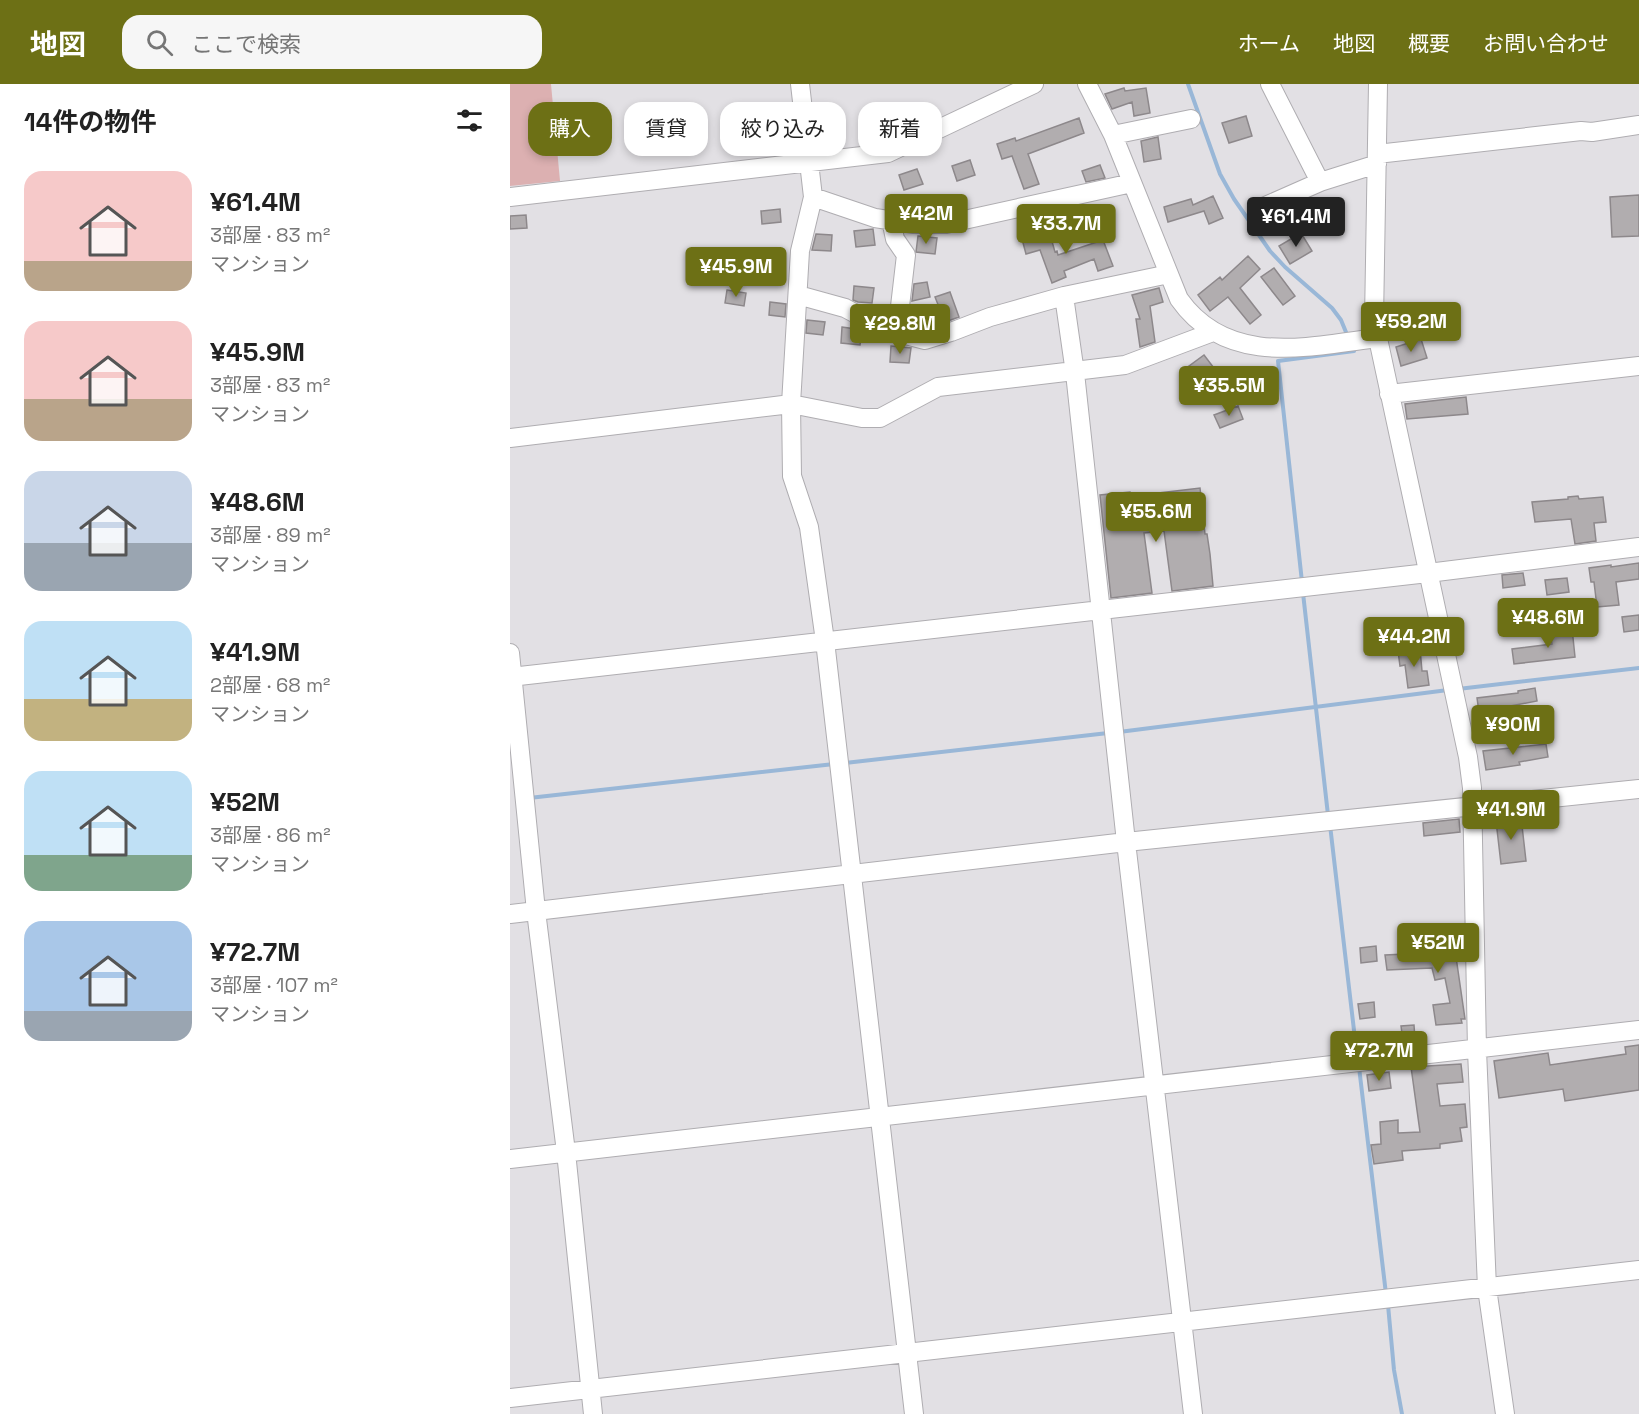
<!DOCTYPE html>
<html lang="ja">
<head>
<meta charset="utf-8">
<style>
  body { margin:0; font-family:"Space Grotesk","Noto Sans JP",sans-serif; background:#f6f6f6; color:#222; height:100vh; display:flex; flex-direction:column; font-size:22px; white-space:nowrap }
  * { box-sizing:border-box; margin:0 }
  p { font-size:20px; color:#767676 }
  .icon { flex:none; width:33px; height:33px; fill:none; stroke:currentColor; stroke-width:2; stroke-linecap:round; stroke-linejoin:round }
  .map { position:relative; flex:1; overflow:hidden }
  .details { display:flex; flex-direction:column; background:#fff; width:510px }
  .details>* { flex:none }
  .hud { position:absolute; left:18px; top:18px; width:570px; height:54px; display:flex; gap:12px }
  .price { position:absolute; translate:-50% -51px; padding:0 14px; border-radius:6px; background:#6d7015; color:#fff; font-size:20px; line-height:39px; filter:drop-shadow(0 2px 3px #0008) }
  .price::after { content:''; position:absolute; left:50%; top:36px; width:18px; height:14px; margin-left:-9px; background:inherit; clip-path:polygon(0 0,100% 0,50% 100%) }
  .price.active { background:#222; color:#fff }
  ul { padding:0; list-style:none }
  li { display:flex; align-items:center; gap:18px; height:150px; padding:0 24px }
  li span { display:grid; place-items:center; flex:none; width:168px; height:120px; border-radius:18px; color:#555 }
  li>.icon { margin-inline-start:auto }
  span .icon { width:72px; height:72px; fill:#fffc; stroke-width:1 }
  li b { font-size:26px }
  h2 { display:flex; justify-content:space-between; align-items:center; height:72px; padding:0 24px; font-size:26px }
  .tag { padding:0 21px; border-radius:18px; background:#fff; box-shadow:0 3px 9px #0003; font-size:21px; line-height:54px }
  .tag.active { background:#6d7015; color:#fff }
  header { display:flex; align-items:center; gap:36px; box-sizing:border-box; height:84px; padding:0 30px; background:#6d7015; color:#fff }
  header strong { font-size:28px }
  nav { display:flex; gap:33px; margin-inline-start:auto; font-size:21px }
  .search { width:420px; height:54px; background:#f6f6f6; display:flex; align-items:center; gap:15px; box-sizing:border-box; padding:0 21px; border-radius:18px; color:#767676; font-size:22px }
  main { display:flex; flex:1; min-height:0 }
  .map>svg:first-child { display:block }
  .green { fill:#dcb0b1 }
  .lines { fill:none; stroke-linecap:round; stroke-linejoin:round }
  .stream { stroke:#99b7d7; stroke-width:4 }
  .building { fill:#b1adaf; stroke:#8d888b; stroke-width:1.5 }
  .minor-casing { stroke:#afadb1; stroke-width:20 }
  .minor { stroke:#fff; stroke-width:18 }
</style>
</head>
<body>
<header>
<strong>地図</strong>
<div class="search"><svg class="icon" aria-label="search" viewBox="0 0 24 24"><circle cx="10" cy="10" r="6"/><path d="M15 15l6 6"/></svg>ここで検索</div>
<nav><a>ホーム</a><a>地図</a><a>概要</a><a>お問い合わせ</a></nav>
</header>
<main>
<section class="details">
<h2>14件の物件<svg class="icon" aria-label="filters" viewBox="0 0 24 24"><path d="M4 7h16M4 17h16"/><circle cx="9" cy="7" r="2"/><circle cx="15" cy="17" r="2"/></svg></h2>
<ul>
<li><span style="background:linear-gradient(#f6c9c9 75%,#b9a48a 0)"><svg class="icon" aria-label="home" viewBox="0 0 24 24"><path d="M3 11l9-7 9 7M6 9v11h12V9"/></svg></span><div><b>¥61.4M</b><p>3部屋 · 83 m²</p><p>マンション</p></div></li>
<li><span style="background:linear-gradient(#f6c9c9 65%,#b9a48a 0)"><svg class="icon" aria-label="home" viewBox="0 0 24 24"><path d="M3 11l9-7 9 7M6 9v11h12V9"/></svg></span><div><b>¥45.9M</b><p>3部屋 · 83 m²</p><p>マンション</p></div></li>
<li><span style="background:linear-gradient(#c9d6e8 60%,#9aa5b1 0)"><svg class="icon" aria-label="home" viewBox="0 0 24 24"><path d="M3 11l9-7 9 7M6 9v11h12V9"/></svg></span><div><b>¥48.6M</b><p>3部屋 · 89 m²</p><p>マンション</p></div></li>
<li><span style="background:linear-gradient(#bfe0f5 65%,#c2b280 0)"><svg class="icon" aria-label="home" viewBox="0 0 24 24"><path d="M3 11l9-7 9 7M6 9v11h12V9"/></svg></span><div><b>¥41.9M</b><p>2部屋 · 68 m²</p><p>マンション</p></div></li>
<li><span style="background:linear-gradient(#bfe0f5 70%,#7fa58c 0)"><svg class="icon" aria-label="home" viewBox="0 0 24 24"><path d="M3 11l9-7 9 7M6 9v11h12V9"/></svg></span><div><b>¥52M</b><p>3部屋 · 86 m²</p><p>マンション</p></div></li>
<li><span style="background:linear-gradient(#a9c7e8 75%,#9aa5b1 0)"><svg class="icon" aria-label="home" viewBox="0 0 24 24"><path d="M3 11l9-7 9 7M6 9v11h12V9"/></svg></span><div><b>¥72.7M</b><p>3部屋 · 107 m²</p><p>マンション</p></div></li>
</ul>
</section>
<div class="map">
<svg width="1129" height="1330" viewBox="0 0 1129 1330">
  <rect width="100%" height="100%" fill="#e2e0e4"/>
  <path class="green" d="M 0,0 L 41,0 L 50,97 L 0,102 Z"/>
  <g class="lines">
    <path class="stream" d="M 678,0 L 710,90 L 724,115 L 760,167 L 775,183 L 822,224 L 831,236 L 838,253
      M 792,498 L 768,277 L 844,267 L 842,263
      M 793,509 L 818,731
      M 948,605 L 1129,584
      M 609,648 L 938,606
      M 335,679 L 598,649
      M 19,714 L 324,680
      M 820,741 L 847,972
      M 849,983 L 876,1210
      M 878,1221 L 884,1286 L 892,1330"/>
  </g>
  <path class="building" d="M 614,4 L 615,7 L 636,4 L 640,29 L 624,32 L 622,18 L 602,25 L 595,10 Z
    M 736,32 L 742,52 L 719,59 L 712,39 Z
    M 569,34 L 574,49 L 518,70 L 529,100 L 514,105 L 502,72 L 492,75 L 487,60 L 505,54 L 506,57 Z
    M 648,53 L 651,75 L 634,78 L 631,57 Z
    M 460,76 L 465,91 L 447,97 L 442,82 Z
    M 590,81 L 595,94 L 576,98 L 572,87 Z
    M 407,85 L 413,100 L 394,106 L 389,91 Z
    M 1129,111 L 1129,152 L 1102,153 L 1100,113 Z
    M 703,112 L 713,134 L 699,140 L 694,127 L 658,138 L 654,123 L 681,115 L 683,121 Z
    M 563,123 L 567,134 L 549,140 L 544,128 Z
    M 270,125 L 271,138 L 252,140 L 251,127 Z
    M 16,131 L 17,144 L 0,145 L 0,132 Z
    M 363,145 L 365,161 L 346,163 L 344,147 Z
    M 539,147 L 545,168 L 547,167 L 548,171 L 593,156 L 603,182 L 588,187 L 584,175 L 554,187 L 556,193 L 542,199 L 530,166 L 516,170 L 512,155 Z
    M 791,149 L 802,167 L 780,180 L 769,162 Z
    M 306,150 L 322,151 L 321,167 L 302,166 Z
    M 408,152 L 427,154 L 425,170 L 406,168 Z
    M 738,172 L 750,185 L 730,204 L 751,231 L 740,240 L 718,213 L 700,227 L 688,211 L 710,193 L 712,196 Z
    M 764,184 L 785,212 L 773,221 L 751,193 Z
    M 417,198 L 420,213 L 402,217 L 404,200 Z
    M 344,202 L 364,204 L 362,219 L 348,218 L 343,216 Z
    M 649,204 L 653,218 L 640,222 L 645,258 L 630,263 L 626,235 L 630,235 L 622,211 Z
    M 217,206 L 236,209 L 234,222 L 215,219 Z
    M 440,208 L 449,233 L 435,238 L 425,213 Z
    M 260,218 L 276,220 L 275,233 L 259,231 Z
    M 297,236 L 315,238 L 313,251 L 296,249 Z
    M 332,243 L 352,246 L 350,261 L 331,259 Z
    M 911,255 L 917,274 L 891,282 L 886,263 Z
    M 381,262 L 401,264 L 399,279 L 380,278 Z
    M 694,271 L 707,288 L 684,305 L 671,288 Z
    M 724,284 L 740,304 L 730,312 L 714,292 Z
    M 956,313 L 958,330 L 897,335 L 895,320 Z
    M 728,322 L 733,335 L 710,344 L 704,331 Z
    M 690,404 L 695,450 L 697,450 L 700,470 L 703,502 L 662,507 L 654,447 L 634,449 L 642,509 L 601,514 L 590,411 L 620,408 L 623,438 L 651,435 L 649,409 Z
    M 1068,412 L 1069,415 L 1093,413 L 1096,438 L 1084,439 L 1086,457 L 1065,460 L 1061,435 L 1025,438 L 1022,418 L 1058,415 L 1058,413 Z
    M 1129,479 L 1129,495 L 1106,498 L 1109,521 L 1087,523 L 1084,498 L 1081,498 L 1079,484 L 1101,481 L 1101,483 Z
    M 1013,489 L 1015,501 L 993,504 L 992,491 Z
    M 1057,494 L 1059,508 L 1037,511 L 1035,496 Z
    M 1020,527 L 1021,542 L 1000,544 L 998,530 Z
    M 1129,531 L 1129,546 L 1114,548 L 1112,533 Z
    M 1062,544 L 1065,573 L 1004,580 L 1002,565 L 1042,560 L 1040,547 Z
    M 910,565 L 912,587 L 917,587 L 919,601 L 898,604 L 895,581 L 890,582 L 888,567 Z
    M 1025,604 L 1027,617 L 969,628 L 967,614 L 1008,609 L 1008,607 Z
    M 1036,660 L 1038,673 L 1009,678 L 1010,681 L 976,686 L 973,667 Z
    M 1011,733 L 1016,777 L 991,780 L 986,737 Z
    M 949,735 L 950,748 L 914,752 L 913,739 Z
    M 950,852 L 951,866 L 945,866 L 955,935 L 951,935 L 952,939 L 926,941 L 923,921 L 940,919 L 935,894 L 925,896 L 922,884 L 877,886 L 875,871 L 918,869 L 916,854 Z
    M 866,862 L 867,877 L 851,879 L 850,864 Z
    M 864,918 L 865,933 L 850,935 L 848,920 Z
    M 904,941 L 905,956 L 893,957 L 891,942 Z
    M 1129,961 L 1129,1006 L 1055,1017 L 1053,1005 L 989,1014 L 984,977 L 1038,969 L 1040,981 L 1116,970 L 1115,963 Z
    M 951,980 L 953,998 L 927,1000 L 930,1022 L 955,1020 L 957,1043 L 950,1044 L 952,1057 L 930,1060 L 930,1064 L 892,1067 L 893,1076 L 864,1080 L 861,1061 L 871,1060 L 870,1038 L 888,1036 L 888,1049 L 910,1048 L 901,983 Z
    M 879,988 L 881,1004 L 859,1007 L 857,991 Z"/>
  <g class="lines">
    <defs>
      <path id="minor" d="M 290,0 L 303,113 L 290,167 L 281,320 L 282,392 L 299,443 L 315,557 L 404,1330
        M 577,0 L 603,51 L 669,215 C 717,283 797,263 867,254
        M 760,0 L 810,98
        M 868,0 L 864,236 L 958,673 L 962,704 L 967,966 L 977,1204 L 995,1330
        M 603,51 L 681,35
        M 867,70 L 1071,47 L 1082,48 L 1129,41
        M 0,113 L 378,69 L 524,0
        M 303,113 L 365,134 L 404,140 L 436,140 L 622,99
        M 751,124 L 810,98 L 867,80
        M 381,136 L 385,155 L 396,171 L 387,248
        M 288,211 L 335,224 L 376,246 L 415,256 L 441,248 L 480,233 L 554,212 L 659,190
        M 554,212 L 565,289 L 616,758 L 683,1330
        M 879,310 L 1129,282
        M 0,354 L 281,320 L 352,334 L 370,334 L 428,303 L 615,281 L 703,248
        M 0,569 L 26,827 L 56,1068 L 83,1330
        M 0,593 L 918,489 L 1129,463
        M 0,830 L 616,758 L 1129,705
        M 0,1075 L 1129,946
        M 0,1314 L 1129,1186"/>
    </defs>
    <use href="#minor" class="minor-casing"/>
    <use href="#minor" class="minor"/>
  </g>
</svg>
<b class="price" style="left:416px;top:161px">¥42M</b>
<b class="price active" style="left:786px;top:164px">¥61.4M</b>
<b class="price" style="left:556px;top:171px">¥33.7M</b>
<b class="price" style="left:226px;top:214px">¥45.9M</b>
<b class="price" style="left:901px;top:269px">¥59.2M</b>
<b class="price" style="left:390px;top:271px">¥29.8M</b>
<b class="price" style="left:719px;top:333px">¥35.5M</b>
<b class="price" style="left:646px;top:459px">¥55.6M</b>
<b class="price" style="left:1038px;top:565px">¥48.6M</b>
<b class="price" style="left:904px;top:584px">¥44.2M</b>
<b class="price" style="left:1003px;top:672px">¥90M</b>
<b class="price" style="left:1001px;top:757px">¥41.9M</b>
<b class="price" style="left:928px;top:890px">¥52M</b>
<b class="price" style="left:869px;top:998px">¥72.7M</b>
<div class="hud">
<a class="tag active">購入</a>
<a class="tag">賃貸</a>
<a class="tag">絞り込み</a>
<a class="tag">新着</a>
</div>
</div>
</main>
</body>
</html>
